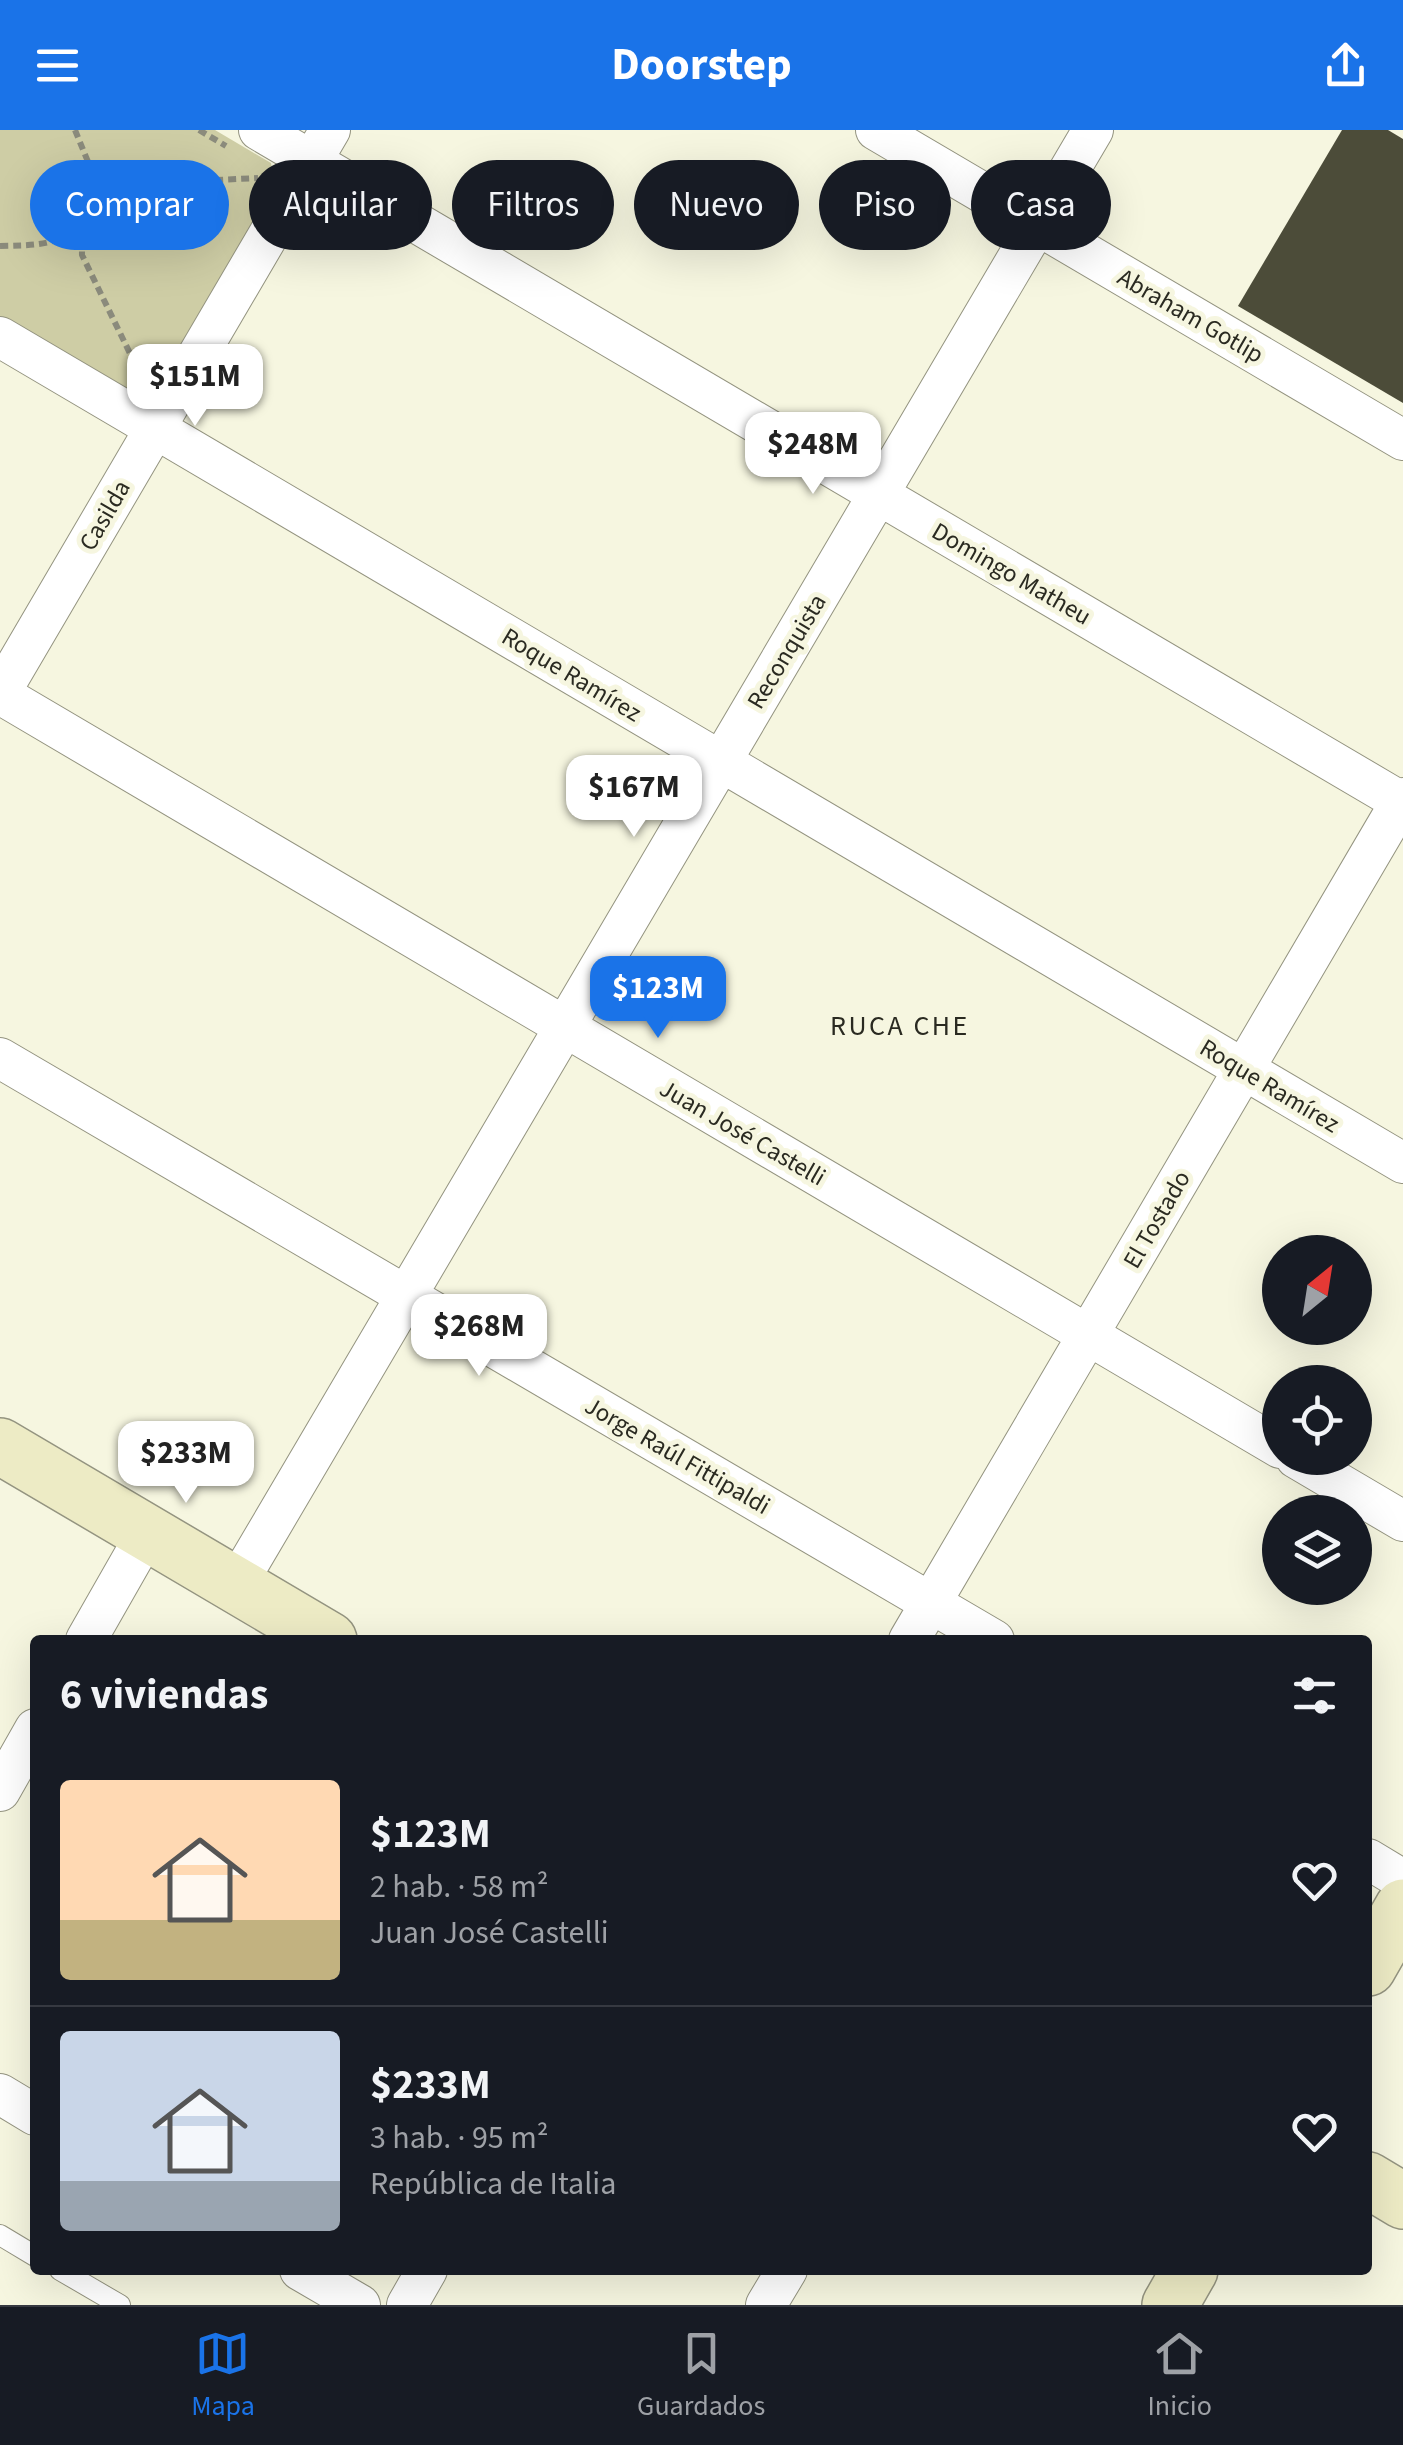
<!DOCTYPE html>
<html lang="es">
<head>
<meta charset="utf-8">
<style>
  body { margin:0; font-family:"Source Sans 3",sans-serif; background:#20242c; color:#f1f3f6; height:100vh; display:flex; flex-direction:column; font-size:38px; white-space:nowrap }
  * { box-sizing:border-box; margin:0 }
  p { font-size:32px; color:#9ea1a6 }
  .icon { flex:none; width:55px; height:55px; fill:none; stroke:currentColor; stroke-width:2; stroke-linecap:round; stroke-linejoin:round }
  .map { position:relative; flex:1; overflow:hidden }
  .drawer { position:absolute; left:30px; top:1505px; width:1342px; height:640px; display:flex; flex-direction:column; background:#171b24; border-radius:10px; box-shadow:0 10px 40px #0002 }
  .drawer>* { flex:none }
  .hud { position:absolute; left:30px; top:30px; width:1345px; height:90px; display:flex; gap:20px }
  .needle { width:65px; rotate:30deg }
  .controls { position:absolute; left:1262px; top:1105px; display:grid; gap:20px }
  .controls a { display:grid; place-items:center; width:110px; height:110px; border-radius:50%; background:#171b24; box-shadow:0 10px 40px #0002; font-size:50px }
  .price { position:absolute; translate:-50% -85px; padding:0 22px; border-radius:20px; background:#fff; color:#222; font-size:32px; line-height:65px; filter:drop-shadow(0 2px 5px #0008) }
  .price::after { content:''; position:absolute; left:50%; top:60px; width:30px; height:22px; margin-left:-15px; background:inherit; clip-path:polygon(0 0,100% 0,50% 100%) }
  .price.current { background:#1a73e8; color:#fff }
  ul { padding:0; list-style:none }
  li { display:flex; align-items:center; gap:30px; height:250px; padding:0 30px }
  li+li { border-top:2px solid #363941 }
  li span { display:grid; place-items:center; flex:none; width:280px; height:200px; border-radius:10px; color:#555 }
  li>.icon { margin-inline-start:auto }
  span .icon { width:120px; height:120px; fill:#fffc; stroke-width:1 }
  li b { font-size:42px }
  h2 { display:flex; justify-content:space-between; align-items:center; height:120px; padding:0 30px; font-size:42px }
  .tag { padding:0 35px; border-radius:45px; background:#171b24; box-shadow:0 10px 40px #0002; font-size:35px; line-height:90px }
  .tag.current { background:#1a73e8; color:#fff }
  header { display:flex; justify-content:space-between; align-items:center; height:130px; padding:0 30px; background:#1a73e8; color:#fff; font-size:45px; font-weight:700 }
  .menu { display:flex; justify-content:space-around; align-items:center; height:140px; border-top:2px solid #363941; background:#171b24; font-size:28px; color:#9ea1a6 }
  .menu a { display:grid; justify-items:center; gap:5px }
  .menu .current { color:#1a73e8 }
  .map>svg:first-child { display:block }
  .green { fill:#cecda5 }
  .building { fill:#4c4c39 }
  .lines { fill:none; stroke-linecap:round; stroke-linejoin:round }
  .lane-casing { stroke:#949480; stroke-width:22 }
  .street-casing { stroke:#949480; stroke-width:42 }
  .secondary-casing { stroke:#949480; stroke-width:58 }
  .path { stroke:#8b8b7c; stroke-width:6; stroke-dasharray:8 5; stroke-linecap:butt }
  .lane { stroke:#fff; stroke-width:20 }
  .street { stroke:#fff; stroke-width:40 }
  .secondary { stroke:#edebc5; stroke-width:55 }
  .labels { text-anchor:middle; stroke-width:10; stroke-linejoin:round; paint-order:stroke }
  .street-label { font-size:25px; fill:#2a2a21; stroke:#f6f6e0 }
  .neighbourhood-label { font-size:28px; letter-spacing:2.5px; fill:#2a2a21; stroke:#f6f6e0 }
</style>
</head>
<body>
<header><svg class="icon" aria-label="menu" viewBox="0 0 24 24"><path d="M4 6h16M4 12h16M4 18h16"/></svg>Doorstep<svg class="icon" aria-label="share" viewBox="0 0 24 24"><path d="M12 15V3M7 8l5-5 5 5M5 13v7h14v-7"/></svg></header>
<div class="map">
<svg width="1403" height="2175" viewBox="0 0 1403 2175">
  <rect width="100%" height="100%" fill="#f6f6e0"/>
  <path class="green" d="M 0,0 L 215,0 L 271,33 L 275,55 L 155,259 L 149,264 L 133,264 L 0,187 Z"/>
  <path class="building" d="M 1342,0 L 1388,0 L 1403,9 L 1403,273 L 1238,176 Z"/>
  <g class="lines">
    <defs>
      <path id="lane" d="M 0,2105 L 35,2126
        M 60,2140 L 120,2175"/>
      <path id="street" d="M 259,0 L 1403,673
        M 876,0 L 1403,310
        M 0,207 L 1403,1033
        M 0,563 L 330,0
        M 0,564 L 1280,1318
        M 0,928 L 994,1510
        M 1296,1328 L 1403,1391
        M 236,1455 L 1093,0
        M 86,1510 L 147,1403
        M 909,1510 L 1403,668
        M 0,1661 L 35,1599
        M 1368,1729 L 1403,1750
        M 0,1964 L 35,1985
        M 300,2140 L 360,2175
        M 407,2175 L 427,2140
        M 766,2175 L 787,2140"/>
      <path id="secondary" d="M 0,1316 L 329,1510
        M 1368,1838 L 1403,1777
        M 1368,2050 L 1403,2071
        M 1170,2175 L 1190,2140"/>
    </defs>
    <use href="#lane" class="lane-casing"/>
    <use href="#street" class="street-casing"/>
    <use href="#secondary" class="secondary-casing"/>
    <path class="path" d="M 75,0 L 95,49 L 91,78
      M 199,0 L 226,16
      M 76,79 L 100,92
      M 0,116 C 34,115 62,117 85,89
      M 141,246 L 82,125 C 81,86 98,64 136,54 L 258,48"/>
    <use href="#lane" class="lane"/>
    <use href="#street" class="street"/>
    <use href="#secondary" class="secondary"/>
  </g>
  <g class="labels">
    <g class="street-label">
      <text transform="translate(1191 185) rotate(30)" y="9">Abraham Gotlip</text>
      <text transform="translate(104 385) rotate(-60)" y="9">Casilda</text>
      <text transform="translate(1012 443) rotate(30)" y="9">Domingo Matheu</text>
      <text transform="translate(786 521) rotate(-59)" y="9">Reconquista</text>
      <text transform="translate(572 544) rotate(31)" y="9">Roque Ramírez</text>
      <text transform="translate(1270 955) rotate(31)" y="9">Roque Ramírez</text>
      <text transform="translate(743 1002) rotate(30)" y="9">Juan José Castelli</text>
      <text transform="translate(1156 1089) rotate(-60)" y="9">El Tostado</text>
      <text transform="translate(678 1325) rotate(30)" y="9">Jorge Raúl Fittipaldi</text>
    </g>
    <g class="neighbourhood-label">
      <text x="900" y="905">RUCA CHE</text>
    </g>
  </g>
</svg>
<div class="controls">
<a><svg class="needle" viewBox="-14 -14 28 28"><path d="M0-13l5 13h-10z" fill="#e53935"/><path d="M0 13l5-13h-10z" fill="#9ea1a6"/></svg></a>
<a><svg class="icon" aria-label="locate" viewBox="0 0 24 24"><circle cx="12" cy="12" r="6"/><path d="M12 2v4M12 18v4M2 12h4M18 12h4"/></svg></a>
<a><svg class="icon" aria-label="layers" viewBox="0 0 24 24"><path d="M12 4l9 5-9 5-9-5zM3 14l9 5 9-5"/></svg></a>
</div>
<b class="price" style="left:195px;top:299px">$151M</b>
<b class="price" style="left:813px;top:367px">$248M</b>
<b class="price" style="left:634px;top:710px">$167M</b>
<b class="price current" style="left:658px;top:911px">$123M</b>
<b class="price" style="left:479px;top:1249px">$268M</b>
<b class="price" style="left:186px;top:1376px">$233M</b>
<div class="hud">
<a class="tag current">Comprar</a>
<a class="tag">Alquilar</a>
<a class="tag">Filtros</a>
<a class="tag">Nuevo</a>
<a class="tag">Piso</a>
<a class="tag">Casa</a>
</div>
<section class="drawer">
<h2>6 viviendas<svg class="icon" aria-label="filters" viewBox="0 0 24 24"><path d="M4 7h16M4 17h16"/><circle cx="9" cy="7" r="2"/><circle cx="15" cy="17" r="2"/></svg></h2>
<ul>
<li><span style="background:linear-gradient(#ffd9b3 70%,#c2b280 0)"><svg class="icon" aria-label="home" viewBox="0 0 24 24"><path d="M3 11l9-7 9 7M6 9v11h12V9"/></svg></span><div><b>$123M</b><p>2 hab. · 58 m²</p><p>Juan José Castelli</p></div><svg class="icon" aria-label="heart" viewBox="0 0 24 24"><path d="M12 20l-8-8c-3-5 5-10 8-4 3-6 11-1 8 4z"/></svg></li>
<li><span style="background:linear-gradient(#c9d6e8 75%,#9aa5b1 0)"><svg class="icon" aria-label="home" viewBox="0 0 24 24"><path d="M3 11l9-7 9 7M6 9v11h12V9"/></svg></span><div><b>$233M</b><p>3 hab. · 95 m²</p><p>República de Italia</p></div><svg class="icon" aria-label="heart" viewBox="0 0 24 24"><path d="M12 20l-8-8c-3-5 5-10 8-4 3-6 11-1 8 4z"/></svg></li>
</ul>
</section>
</div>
<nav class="menu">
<a class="current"><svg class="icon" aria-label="map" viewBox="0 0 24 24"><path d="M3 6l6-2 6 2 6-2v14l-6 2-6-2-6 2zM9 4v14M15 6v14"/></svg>Mapa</a>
<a><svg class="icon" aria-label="saved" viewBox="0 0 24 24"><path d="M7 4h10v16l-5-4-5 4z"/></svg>Guardados</a>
<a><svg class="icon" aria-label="home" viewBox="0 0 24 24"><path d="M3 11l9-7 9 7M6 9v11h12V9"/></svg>Inicio</a>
</nav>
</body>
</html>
